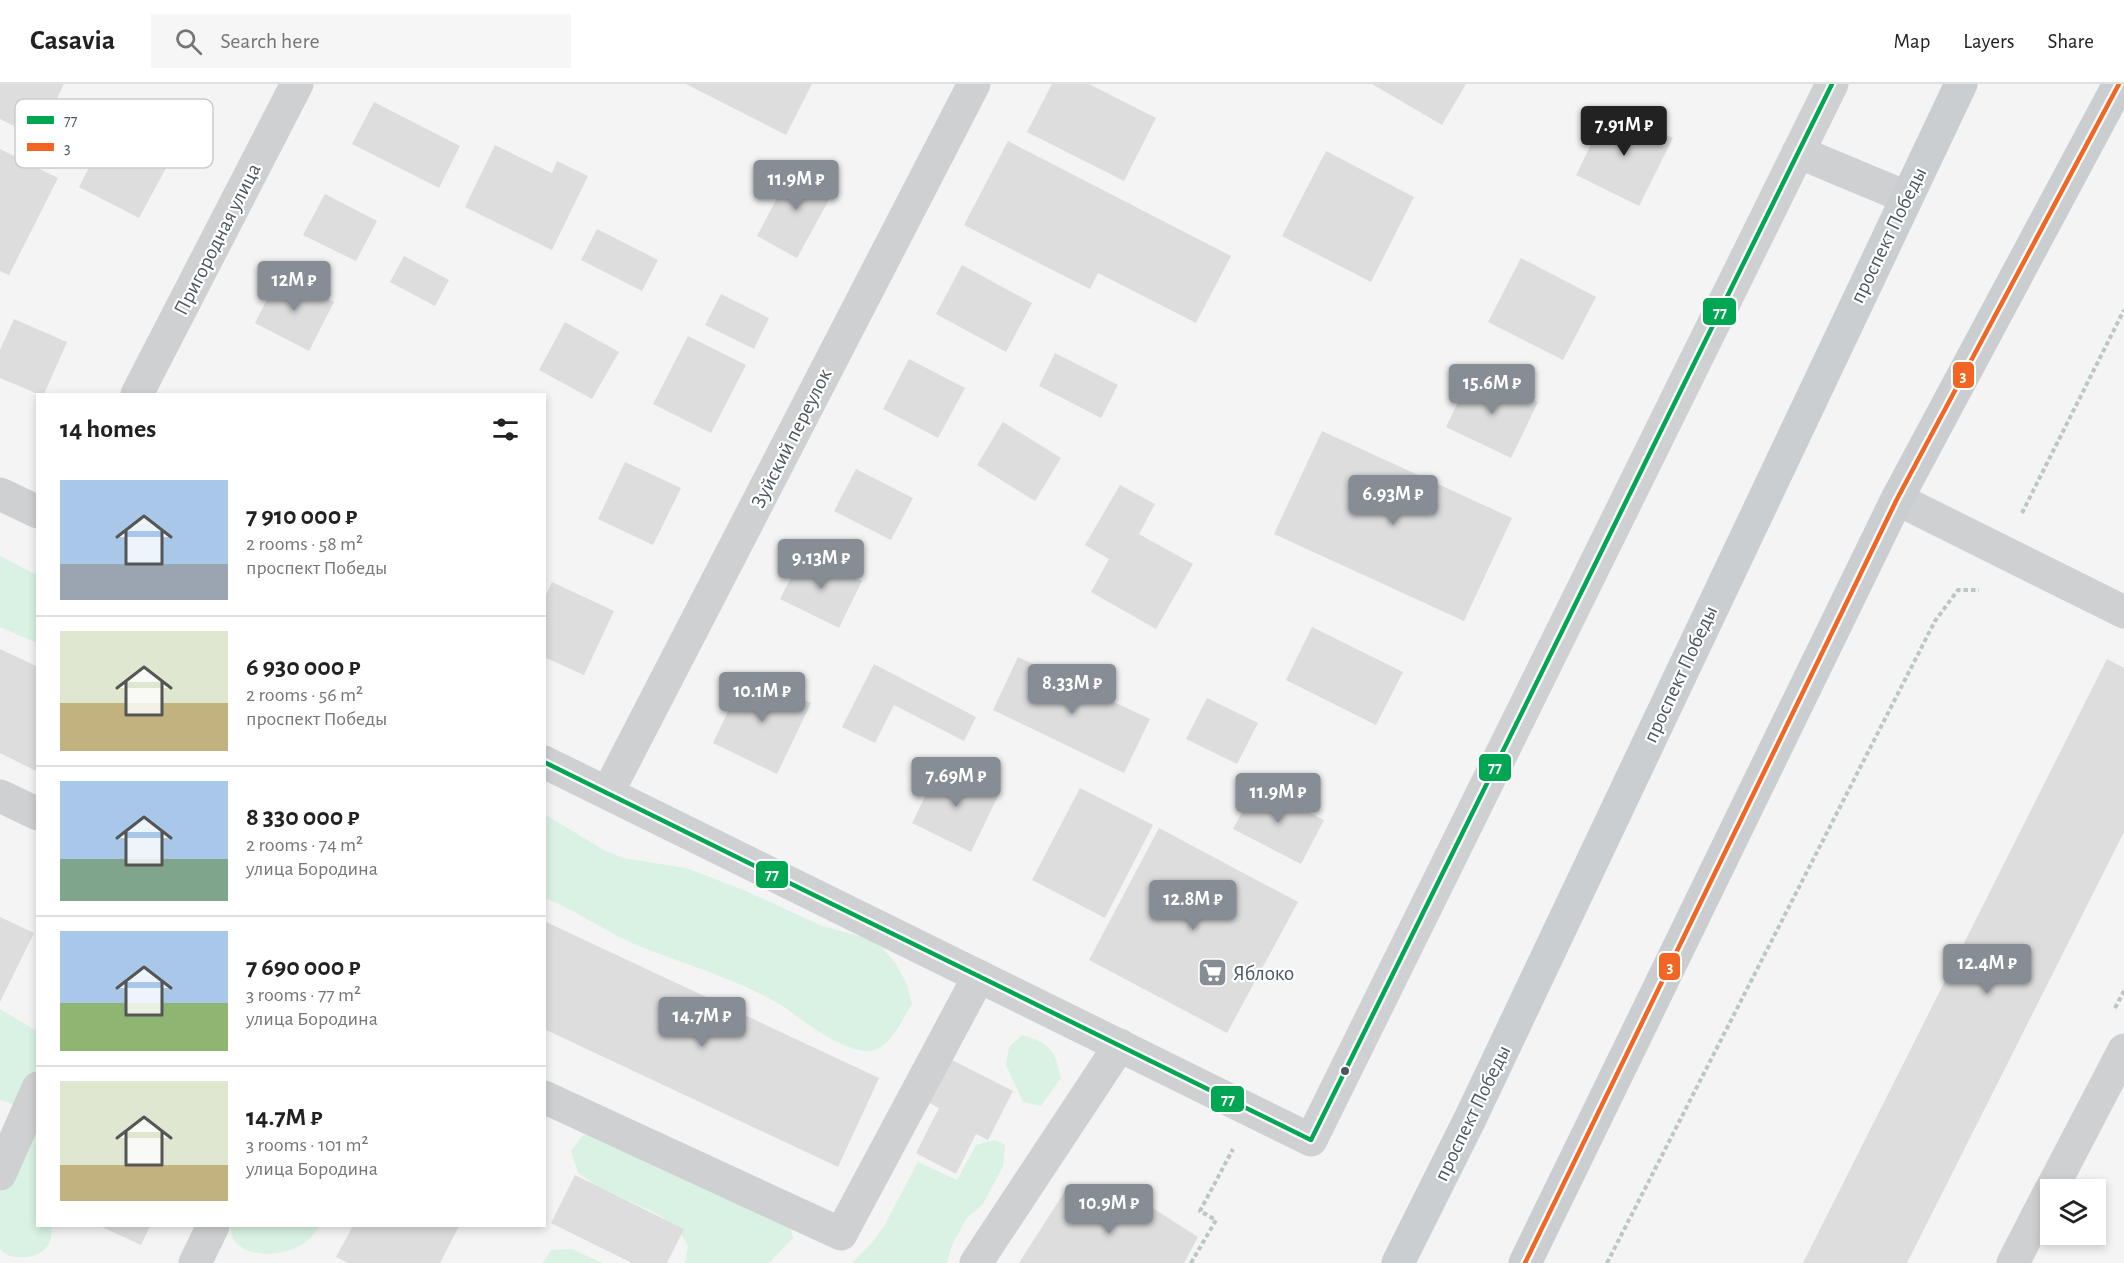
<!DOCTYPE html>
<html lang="en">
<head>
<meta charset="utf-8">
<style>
  body { margin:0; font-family:"Alegreya Sans",sans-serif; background:#f6f6f6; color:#222; height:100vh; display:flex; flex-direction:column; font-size:22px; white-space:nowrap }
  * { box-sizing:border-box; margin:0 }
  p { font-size:20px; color:#767676 }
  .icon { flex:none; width:33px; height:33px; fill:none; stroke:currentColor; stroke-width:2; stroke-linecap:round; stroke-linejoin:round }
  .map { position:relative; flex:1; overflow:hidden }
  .details { position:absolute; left:36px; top:309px; width:510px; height:834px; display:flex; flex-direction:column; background:#fff; border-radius:0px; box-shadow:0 3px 9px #0003 }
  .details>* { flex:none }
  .buttons { position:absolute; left:2040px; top:1095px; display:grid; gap:12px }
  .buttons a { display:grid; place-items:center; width:66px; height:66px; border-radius:0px; background:#fff; box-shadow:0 3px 9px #0003; font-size:30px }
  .price { position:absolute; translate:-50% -51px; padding:0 14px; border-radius:6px; background:#868d94; color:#fff; font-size:20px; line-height:39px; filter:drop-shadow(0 2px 3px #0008) }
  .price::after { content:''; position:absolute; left:50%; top:36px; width:18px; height:14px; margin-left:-9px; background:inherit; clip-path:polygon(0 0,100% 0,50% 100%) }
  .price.current { background:#222; color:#fff }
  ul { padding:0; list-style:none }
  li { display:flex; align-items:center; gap:18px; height:150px; padding:0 24px }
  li+li { border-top:2px solid #e0e0e0 }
  li span { display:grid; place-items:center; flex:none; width:168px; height:120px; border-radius:0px; color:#555 }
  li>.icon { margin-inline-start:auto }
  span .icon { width:72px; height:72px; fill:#fffc; stroke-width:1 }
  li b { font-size:26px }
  h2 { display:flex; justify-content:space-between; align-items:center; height:72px; padding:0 24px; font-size:26px }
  header { display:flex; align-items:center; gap:36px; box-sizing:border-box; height:84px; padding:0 30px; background:#fff; border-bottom:2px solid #e0e0e0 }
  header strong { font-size:28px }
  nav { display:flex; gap:33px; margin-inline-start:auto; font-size:21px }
  .search { width:420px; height:54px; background:#f6f6f6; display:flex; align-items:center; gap:15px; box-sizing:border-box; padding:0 21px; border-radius:0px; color:#767676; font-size:22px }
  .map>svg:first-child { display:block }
  .green { fill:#d9f2e3 }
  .building { fill:#ddddde }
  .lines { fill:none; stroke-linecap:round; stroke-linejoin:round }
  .path { stroke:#bcc7c4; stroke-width:4; stroke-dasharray:4.5 3; stroke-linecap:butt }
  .minor { stroke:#ced0d2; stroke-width:33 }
  .major { stroke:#caced1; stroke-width:33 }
  .bus-1-casing { stroke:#fff; stroke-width:9 }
  .bus-2-casing { stroke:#fff; stroke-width:9 }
  .bus-1 { stroke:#00a651; stroke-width:4.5 }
  .bus-2 { stroke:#f26522; stroke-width:4.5 }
  .bus-dot { fill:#4a5661; stroke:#fff; stroke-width:2 }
  .labels { text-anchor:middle; stroke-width:4.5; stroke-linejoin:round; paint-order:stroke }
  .street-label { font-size:21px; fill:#4a5661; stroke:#fff }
  .poi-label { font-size:21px; fill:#4a5661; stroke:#fff; text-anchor:start }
  .key { fill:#fff; stroke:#c9ccd0; stroke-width:1.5 }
  .key-label { font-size:16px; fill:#4a5661 }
  .line-badge { stroke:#fff; stroke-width:2 }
  .badge-label { font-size:16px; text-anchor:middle; font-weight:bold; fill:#fff }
</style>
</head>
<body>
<header>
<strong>Casavia</strong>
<div class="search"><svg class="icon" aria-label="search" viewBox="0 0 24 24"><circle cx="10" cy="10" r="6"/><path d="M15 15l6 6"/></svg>Search here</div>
<nav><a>Map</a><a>Layers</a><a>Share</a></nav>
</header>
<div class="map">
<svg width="2124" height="1179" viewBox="0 0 2124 1179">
  <rect width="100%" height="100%" fill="#f4f4f4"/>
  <path class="green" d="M 0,472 L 37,491 L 37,559 L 0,543 Z
    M 544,730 L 604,766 L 623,774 L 686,784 L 746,807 L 822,842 L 863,853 L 882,863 L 896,880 L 907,900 L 912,920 C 903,934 892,960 875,966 C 852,973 808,941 790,927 C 750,899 684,880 639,862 C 606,848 577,827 545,814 Z
    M 0,925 L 37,947 L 38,1142 L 51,1142 C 58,1179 5,1179 0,1164 C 0,1157 0,1148 0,1141 C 0,1127 0,1112 0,1099 C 4,1073 13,1047 19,1022 L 0,1016 Z
    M 1022,951 C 1050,959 1055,966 1061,994 L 1041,1022 L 1023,1018 L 1006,981 L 1009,963 Z
    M 605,1050 L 788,1132 L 793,1154 L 769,1179 L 685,1179 L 688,1162 L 677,1143 L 659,1131 L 597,1102 L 578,1089 L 571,1067 L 583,1051 Z
    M 995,1056 L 1005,1061 L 1003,1082 L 983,1120 L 966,1135 L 952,1161 L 947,1179 L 852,1179 L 871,1160 L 884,1142 L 918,1078 L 957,1096 L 976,1061 Z
    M 231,1142 L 319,1142 C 302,1179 228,1179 231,1142 Z
    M 572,1165 L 602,1179 L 543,1179 L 551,1166 Z"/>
  <path class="building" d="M 0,0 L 64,0 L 38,54 L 0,35 Z
    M 686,0 L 812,0 L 786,51 Z
    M 1052,0 L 1089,0 L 1156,34 L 1124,97 L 1027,48 Z
    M 1372,0 L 1466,0 L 1442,41 Z
    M 374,18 L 460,62 L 439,104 L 352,60 Z
    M 1609,24 L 1673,54 L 1639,122 L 1576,91 Z
    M 111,41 L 172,73 L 139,134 L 79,103 Z
    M 1008,57 L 1231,172 L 1196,239 L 1098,189 L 1090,205 L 964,141 Z
    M 495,61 L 552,89 L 557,77 L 588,92 L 552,166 L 465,123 Z
    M 0,65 L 58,94 L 9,191 L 0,187 Z
    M 1326,67 L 1414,113 L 1371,198 L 1282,152 Z
    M 795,80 L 836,103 L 797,174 L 757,152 Z
    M 325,110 L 377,137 L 356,177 L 303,151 Z
    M 597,145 L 658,176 L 642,207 L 581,176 Z
    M 404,172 L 449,196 L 435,222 L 390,198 Z
    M 1521,174 L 1596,213 L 1563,276 L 1488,238 Z
    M 962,181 L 1032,219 L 1006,268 L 936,230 Z
    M 280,190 L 334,218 L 309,267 L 255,239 Z
    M 721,210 L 769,234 L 754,265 L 705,241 Z
    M 14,235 L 67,258 L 44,310 L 38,310 L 0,294 L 0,266 Z
    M 565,238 L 619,268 L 592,315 L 539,286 Z
    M 688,252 L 746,281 L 711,349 L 653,320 Z
    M 1055,269 L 1118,301 L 1101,334 L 1039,302 Z
    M 909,275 L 965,304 L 938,354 L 883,325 Z
    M 1473,287 L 1538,318 L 1511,374 L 1446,343 Z
    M 1003,338 L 1061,374 L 1035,417 L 977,381 Z
    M 1322,347 L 1512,434 L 1464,537 L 1274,450 Z
    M 625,378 L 681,404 L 653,461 L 598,435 Z
    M 856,385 L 913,414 L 891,456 L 834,427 Z
    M 1120,401 L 1155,420 L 1139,450 L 1193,480 L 1156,545 L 1091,508 L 1109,475 L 1085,461 Z
    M 803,469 L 862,497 L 839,544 L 780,515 Z
    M 552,498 L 614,527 L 584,591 L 544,573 L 544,515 Z
    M 1312,543 L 1403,588 L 1376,641 L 1286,596 Z
    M 0,565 L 38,583 L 38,688 L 0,669 Z
    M 1018,573 L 1150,635 L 1124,689 L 993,626 Z
    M 2107,575 L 2124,584 L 2124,748 L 1907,1179 L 1803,1179 Z
    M 874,580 L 976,633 L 964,657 L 894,621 L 875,659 L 842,643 Z
    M 746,589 L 811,619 L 777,690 L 713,659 Z
    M 1207,614 L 1258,639 L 1237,680 L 1186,655 Z
    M 941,680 L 1000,708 L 971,768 L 912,739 Z
    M 1256,701 L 1324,736 L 1301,780 L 1233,745 Z
    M 1080,704 L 1153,741 L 1105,834 L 1032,796 Z
    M 1159,744 L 1298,818 L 1227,949 L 1089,876 Z
    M 0,833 L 34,849 L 0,918 Z
    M 544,837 L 879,994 L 838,1083 L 544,945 Z
    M 944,972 L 1013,1007 L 988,1056 L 976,1050 L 956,1090 L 916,1069 L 939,1024 L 922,1015 Z
    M 575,1091 L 684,1145 L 667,1179 L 632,1179 L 551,1139 Z
    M 1065,1107 L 1115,1133 L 1129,1109 L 1198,1153 L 1184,1179 L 1019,1179 Z
    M 100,1142 L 150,1142 L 141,1161 Z
    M 353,1142 L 459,1142 L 440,1179 L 348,1179 L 336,1173 Z"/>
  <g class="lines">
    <path class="path" d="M 2022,429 L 2124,226
      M 2115,924 L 2124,907
      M 1191,1179 L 1216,1136 L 1200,1127 L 1233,1065
      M 1607,1179 L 1935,537 L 1958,506 L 1979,506"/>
    <path class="minor" d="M 1798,68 L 1906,113
      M 137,310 L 297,0
      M 0,410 L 38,428
      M 1897,415 L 2124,528
      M 544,678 L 1311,1056 L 1832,0
      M 608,708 L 974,0
      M 0,712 L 38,730
      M 544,1013 L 841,1150 L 979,892
      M 0,1090 L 38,1004
      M 2051,1106 L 2124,966
      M 195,1179 L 213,1142
      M 976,1179 L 1120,961
      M 2013,1179 L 2050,1107"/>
    <path class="major" d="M 1398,1179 L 1470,1035 L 1961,0
      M 1525,1179 L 1897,415 L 2119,0"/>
    <defs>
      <path id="bus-1" d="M 544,678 L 1311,1056 L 1832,0"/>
      <path id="bus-2" d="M 1525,1179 L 1897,415 L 2119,0"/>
    </defs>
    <use href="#bus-1" class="bus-1-casing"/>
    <use href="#bus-2" class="bus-2-casing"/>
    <use href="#bus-1" class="bus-1"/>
    <use href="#bus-2" class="bus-2"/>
  </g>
  <defs>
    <symbol id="supermarket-square" viewBox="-11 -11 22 22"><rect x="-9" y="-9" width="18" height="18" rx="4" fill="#868d94" stroke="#fff"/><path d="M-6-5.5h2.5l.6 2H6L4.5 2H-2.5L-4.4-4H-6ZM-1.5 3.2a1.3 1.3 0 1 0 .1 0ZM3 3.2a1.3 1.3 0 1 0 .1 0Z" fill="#fff"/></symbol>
  </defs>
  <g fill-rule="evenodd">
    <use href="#supermarket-square" x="1196" y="872" width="33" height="33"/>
  </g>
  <circle class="bus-dot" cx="1345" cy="987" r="5"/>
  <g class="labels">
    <g class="street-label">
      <text transform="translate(1888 151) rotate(-64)" y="7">проспект Победы</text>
      <text transform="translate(217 155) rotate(-63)" y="7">Пригородная улица</text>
      <text transform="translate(791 354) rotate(-63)" y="7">Зуйский переулок</text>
      <text transform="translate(1680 590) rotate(-65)" y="7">проспект Победы</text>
      <text transform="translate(1472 1029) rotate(-64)" y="7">проспект Победы</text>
    </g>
    <g class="poi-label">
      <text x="1233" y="896">Яблоко</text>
    </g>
  </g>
  <rect x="15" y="15" width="198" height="69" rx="9" class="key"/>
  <rect x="27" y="32" width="27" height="8" fill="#00a651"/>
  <rect x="27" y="59" width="27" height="8" fill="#f26522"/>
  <g class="key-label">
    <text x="64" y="42">77</text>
    <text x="64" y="69">3</text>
  </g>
  <g class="line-badge">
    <rect x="1702" y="213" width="35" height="29" rx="6" fill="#00a651"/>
    <rect x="1952" y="277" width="23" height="28" rx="6" fill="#f26522"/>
    <rect x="1478" y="669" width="34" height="29" rx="6" fill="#00a651"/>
    <rect x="755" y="776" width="34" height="29" rx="6" fill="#00a651"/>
    <rect x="1658" y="868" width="23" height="29" rx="6" fill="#f26522"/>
    <rect x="1210" y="1001" width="35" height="28" rx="6" fill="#00a651"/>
  </g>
  <g class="badge-label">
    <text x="1720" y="234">77</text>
    <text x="1963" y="297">3</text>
    <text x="1495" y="689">77</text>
    <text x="772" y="796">77</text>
    <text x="1670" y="888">3</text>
    <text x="1228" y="1021">77</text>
  </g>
</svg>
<div class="buttons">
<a><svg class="icon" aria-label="layers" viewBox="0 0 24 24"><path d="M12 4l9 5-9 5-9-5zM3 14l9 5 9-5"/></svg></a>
</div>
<b class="price current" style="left:1624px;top:73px">7.91M ₽</b>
<b class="price" style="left:796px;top:127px">11.9M ₽</b>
<b class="price" style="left:294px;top:228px">12M ₽</b>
<b class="price" style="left:1492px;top:331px">15.6M ₽</b>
<b class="price" style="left:1393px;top:442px">6.93M ₽</b>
<b class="price" style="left:821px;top:506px">9.13M ₽</b>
<b class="price" style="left:1072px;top:631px">8.33M ₽</b>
<b class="price" style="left:762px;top:639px">10.1M ₽</b>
<b class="price" style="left:956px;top:724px">7.69M ₽</b>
<b class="price" style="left:1278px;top:740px">11.9M ₽</b>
<b class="price" style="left:1193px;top:847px">12.8M ₽</b>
<b class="price" style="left:1987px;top:911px">12.4M ₽</b>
<b class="price" style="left:702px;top:964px">14.7M ₽</b>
<b class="price" style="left:1109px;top:1151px">10.9M ₽</b>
<section class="details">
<h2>14 homes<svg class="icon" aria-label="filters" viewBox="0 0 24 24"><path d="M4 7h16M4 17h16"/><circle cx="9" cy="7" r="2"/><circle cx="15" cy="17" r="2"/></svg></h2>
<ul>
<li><span style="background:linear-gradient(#a9c7e8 70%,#9aa5b1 0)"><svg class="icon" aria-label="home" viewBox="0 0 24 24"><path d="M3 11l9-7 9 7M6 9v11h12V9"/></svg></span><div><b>7 910 000 ₽</b><p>2 rooms · 58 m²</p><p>проспект Победы</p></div></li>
<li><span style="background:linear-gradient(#dfe7d0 60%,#c2b280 0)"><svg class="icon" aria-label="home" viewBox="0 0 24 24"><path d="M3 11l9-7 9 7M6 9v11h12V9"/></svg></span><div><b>6 930 000 ₽</b><p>2 rooms · 56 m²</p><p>проспект Победы</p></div></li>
<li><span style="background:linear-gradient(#a9c7e8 65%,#7fa58c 0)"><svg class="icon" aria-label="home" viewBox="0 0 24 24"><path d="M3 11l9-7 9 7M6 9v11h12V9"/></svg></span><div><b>8 330 000 ₽</b><p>2 rooms · 74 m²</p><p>улица Бородина</p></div></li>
<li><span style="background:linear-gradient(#a9c7e8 60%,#8fb573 0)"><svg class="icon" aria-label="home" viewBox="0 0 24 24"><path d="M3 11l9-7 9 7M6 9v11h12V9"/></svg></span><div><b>7 690 000 ₽</b><p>3 rooms · 77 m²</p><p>улица Бородина</p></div></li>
<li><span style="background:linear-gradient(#dfe7d0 70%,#c2b280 0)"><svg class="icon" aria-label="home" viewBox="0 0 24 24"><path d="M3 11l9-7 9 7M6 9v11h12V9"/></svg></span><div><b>14.7M ₽</b><p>3 rooms · 101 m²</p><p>улица Бородина</p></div></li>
</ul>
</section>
</div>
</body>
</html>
